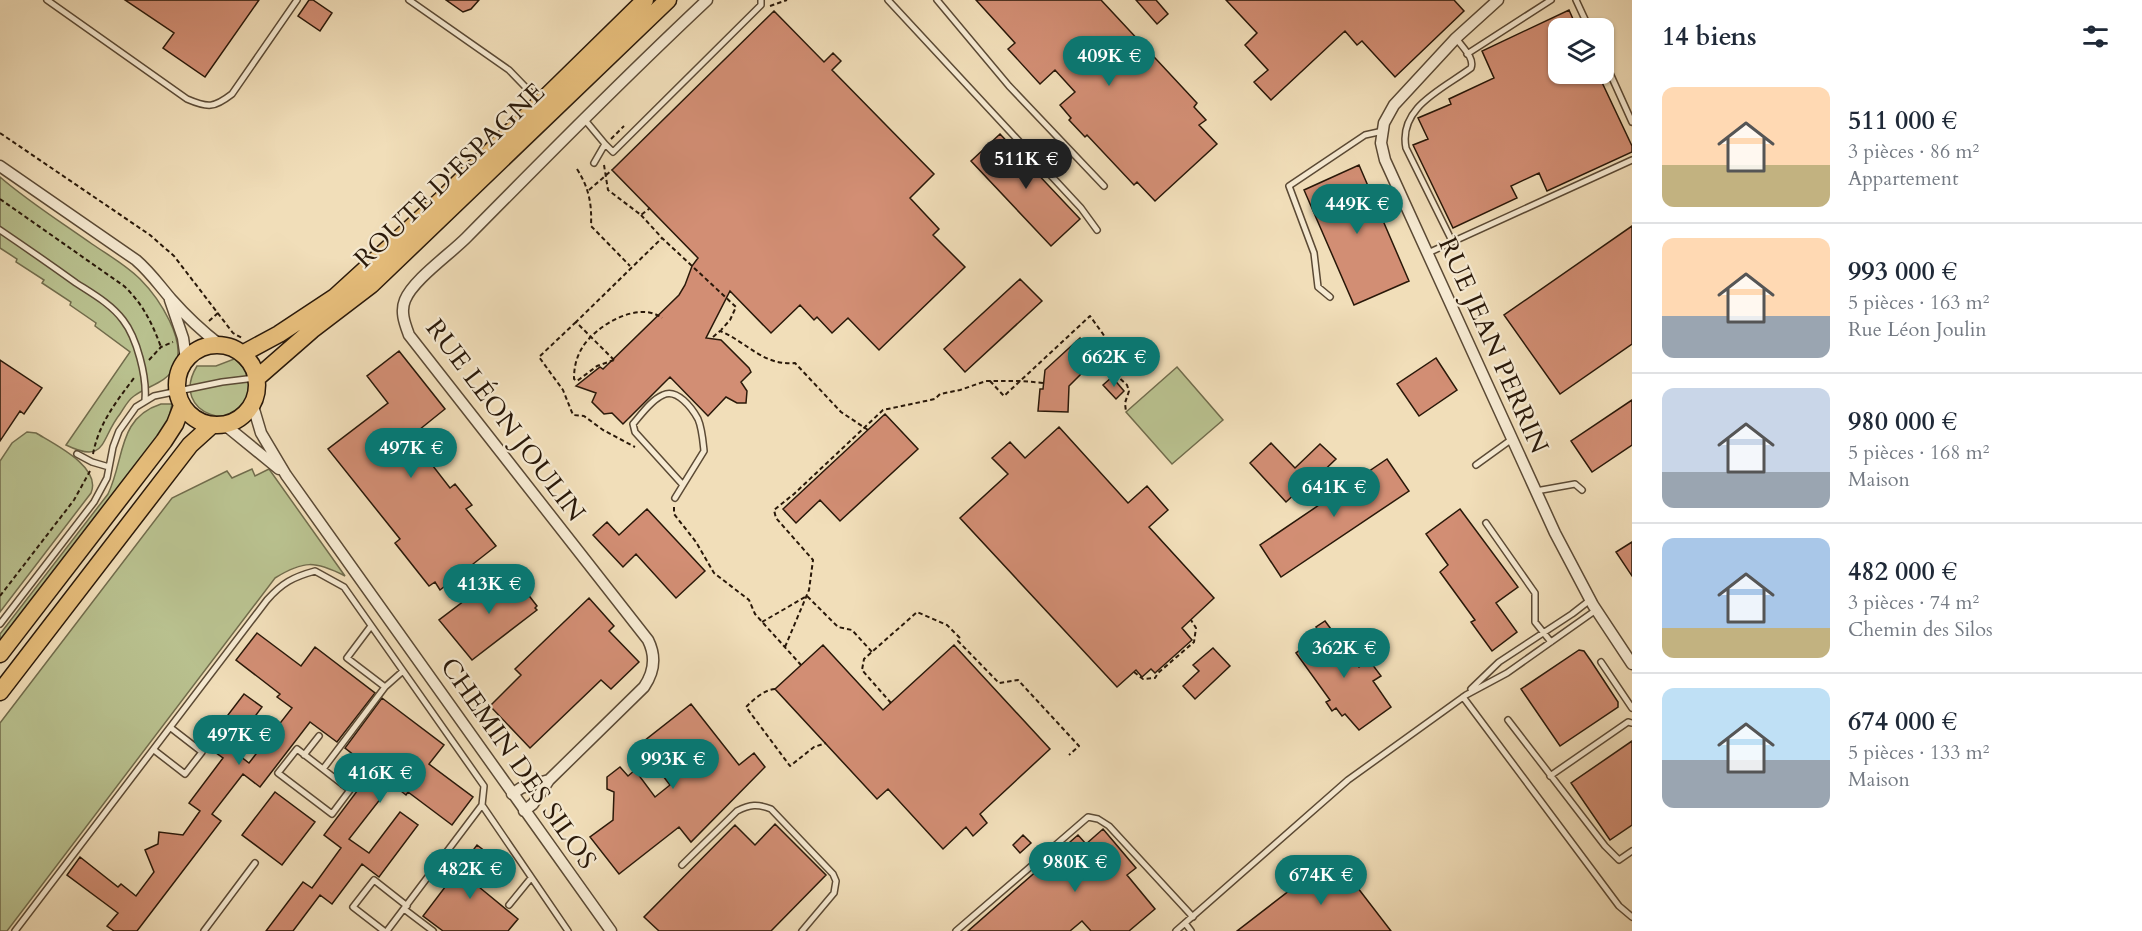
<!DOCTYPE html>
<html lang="fr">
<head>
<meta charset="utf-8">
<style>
  body { margin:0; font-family:Cardo,serif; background:#f2f2f3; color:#1f2937; height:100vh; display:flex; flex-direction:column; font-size:22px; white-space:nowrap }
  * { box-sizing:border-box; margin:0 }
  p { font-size:20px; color:#747a83 }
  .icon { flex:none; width:33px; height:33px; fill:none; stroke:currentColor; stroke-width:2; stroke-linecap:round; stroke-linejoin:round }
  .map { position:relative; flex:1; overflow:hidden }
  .drawer { display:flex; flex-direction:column; background:#fff; width:510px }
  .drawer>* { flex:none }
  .buttons { position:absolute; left:1548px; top:18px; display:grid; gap:12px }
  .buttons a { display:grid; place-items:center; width:66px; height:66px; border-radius:12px; background:#fff; box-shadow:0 2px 4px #0004; font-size:30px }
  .price { position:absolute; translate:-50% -51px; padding:0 14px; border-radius:21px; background:#0f766e; color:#fff; font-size:20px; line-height:39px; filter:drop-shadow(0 2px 3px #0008) }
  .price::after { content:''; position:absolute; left:50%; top:36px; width:18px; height:14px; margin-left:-9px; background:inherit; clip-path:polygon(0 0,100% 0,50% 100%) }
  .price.selected { background:#222; color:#fff }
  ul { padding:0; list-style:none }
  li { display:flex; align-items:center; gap:18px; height:150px; padding:0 30px }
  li+li { border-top:2px solid #e0e1e3 }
  li span { display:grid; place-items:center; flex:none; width:168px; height:120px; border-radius:12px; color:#555 }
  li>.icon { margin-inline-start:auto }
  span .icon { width:72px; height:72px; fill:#fffc; stroke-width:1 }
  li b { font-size:26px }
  h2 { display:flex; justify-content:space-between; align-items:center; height:72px; padding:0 30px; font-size:26px }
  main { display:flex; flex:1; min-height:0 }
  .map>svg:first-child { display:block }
  .green { fill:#b9c18f; stroke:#716c4c; stroke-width:1.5 }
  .building { fill:#d28e74; stroke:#291809; stroke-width:1.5 }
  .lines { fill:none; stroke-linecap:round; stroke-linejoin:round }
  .lane-casing { stroke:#5b4a35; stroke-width:8 }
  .street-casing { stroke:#5b4a35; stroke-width:13 }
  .primary-casing { stroke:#291809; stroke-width:19 }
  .path { stroke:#291809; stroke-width:2; stroke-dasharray:4.5 3; stroke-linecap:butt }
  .lane { stroke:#f6ead2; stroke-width:5 }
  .street { stroke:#f6ead2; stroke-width:10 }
  .primary { stroke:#e8bf7c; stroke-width:16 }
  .labels { text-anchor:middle; stroke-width:4.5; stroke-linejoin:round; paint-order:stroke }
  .street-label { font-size:26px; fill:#291809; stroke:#f6ead2 }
</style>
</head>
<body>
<main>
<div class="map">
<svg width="1632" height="931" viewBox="0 0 1632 931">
  <rect width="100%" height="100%" fill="#f1deb9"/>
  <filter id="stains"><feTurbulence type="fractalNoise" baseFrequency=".00333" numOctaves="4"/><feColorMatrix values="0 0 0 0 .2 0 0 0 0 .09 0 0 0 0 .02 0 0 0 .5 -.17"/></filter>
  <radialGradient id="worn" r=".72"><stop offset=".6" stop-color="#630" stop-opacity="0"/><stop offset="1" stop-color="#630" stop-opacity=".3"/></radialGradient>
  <path class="green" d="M 0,177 C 29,202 61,222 92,244 C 108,255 126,265 140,279 C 158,297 189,342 174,368 C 166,383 147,386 134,396 C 128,400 124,408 120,414 C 100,439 107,465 66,445 L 130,352 L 95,326 L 96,323 L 70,305 L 71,302 L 42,283 L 44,280 L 16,262 L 17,259 L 0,248 Z
    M 234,359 C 245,367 252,377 250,391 C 244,437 167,415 197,366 L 216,366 Z
    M 1177,367 L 1223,420 L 1172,464 L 1126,412 Z
    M 161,404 L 172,404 L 167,427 L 0,644 L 0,634 L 108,494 C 125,459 117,418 161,404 Z
    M 27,432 L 36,433 C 54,444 102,467 91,493 L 0,612 L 0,461 L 12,443 Z
    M 252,469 L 255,476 L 269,469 L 345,576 C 315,561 304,560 275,578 L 7,931 L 0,931 L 0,723 L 172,498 L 227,471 L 232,478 Z"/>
  <path class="building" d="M 125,0 L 259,0 L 205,77 L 163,48 L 174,33 Z
    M 309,0 L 313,0 L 332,13 L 320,31 L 298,16 Z
    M 446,0 L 479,0 L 471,9 L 463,12 Z
    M 976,0 L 1101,0 L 1197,103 L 1194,107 L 1206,120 L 1199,125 L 1217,144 L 1155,201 L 1137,182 L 1134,185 L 1087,135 L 1085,137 L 1069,120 L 1071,118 L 1060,105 L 1075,92 L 1055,70 L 1040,84 L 1008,49 L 1015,43 Z
    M 1136,0 L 1156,0 L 1168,14 L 1157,24 Z
    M 1226,0 L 1454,0 L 1464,11 L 1395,77 L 1362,41 L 1357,45 L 1345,31 L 1271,100 L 1254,82 L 1268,70 L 1245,45 L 1257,33 Z
    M 1569,10 L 1577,28 L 1558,28 L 1558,74 L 1598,74 L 1632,146 L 1632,152 L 1547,191 L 1539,173 L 1511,186 L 1517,198 L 1453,228 L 1413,145 L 1428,139 L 1418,118 L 1451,104 L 1449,99 L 1494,78 L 1482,51 Z
    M 774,11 L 824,62 L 833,53 L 841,61 L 832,70 L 934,174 L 910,198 L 939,229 L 933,235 L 965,267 L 879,350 L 848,318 L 832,333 L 817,317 L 814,320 L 800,305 L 771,333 L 730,291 L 706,338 L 721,340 L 749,368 L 751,372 L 741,382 L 747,391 L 746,403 L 737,403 L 726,397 L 708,416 L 670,377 L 623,424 L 612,413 L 604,414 L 592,402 L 596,393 L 576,386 L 600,367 L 603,369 L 679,295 L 685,285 L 692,266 L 698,258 L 612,170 Z
    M 1000,134 L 1080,219 L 1051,246 L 971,161 Z
    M 1359,165 L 1409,281 L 1354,305 L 1304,190 Z
    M 1632,226 L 1632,344 L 1560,394 L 1504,315 Z
    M 1020,279 L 1042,301 L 965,372 L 944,349 Z
    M 1080,338 L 1091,364 L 1069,386 L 1068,412 L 1038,411 L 1040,389 L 1043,389 L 1045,370 Z
    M 399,351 L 445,409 L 414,434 L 416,436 L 412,439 L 450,488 L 455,484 L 472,505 L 466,509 L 496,546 L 440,590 L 435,582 L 429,586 L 395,543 L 400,539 L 328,449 L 388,403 L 367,376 Z
    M 1436,358 L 1457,390 L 1419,416 L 1397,384 Z
    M 0,360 L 42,388 L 24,414 L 20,411 L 0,441 Z
    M 1112,377 L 1124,391 L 1116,399 L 1103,385 Z
    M 1632,400 L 1632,445 L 1592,472 L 1571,441 Z
    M 885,414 L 918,449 L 840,521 L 820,500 L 796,523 L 783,509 Z
    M 1059,427 L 1128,503 L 1147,486 L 1168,510 L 1149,527 L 1214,598 L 1182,628 L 1192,640 L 1155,673 L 1151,669 L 1142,677 L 1136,670 L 1117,687 L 960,518 L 1008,474 L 992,458 L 1010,442 L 1025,458 Z
    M 1271,443 L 1295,468 L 1320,444 L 1336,459 L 1311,483 L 1309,481 L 1286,502 L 1250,463 Z
    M 1387,459 L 1409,491 L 1281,577 L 1260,545 Z
    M 647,509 L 705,571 L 676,598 L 636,554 L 623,567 L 593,535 L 607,522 L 619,535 Z
    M 1460,509 L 1518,587 L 1496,603 L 1517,632 L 1492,651 L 1471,622 L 1475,620 L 1440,572 L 1448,565 L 1426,534 Z
    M 1632,542 L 1632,576 L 1616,552 Z
    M 505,570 L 514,581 L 516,579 L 537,606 L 535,608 L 537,610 L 472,660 L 439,620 Z
    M 589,598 L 614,626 L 609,631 L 639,662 L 611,689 L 601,680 L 530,748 L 490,706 L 521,675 L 515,669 Z
    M 1325,621 L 1359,667 L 1369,660 L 1381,676 L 1373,681 L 1391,707 L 1359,730 L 1345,714 L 1342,716 L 1336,708 L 1332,711 L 1326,702 L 1330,700 L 1296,653 L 1321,634 L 1316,627 Z
    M 257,633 L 301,666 L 315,647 L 375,693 L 337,742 L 310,722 L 260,787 L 243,774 L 212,814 L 221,821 L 137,931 L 114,931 L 107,926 L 118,913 L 67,875 L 80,857 L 118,887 L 121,884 L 136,896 L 154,872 L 145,850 L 158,844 L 159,832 L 183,835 L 200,811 L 189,803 L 223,758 L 205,745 L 244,694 L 262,707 L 231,749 L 249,763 L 292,708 L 277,697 L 280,694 L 236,660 Z
    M 823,645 L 883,710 L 954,645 L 1050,749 L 980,814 L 987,823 L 973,836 L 966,827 L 943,849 L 888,789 L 877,799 L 775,689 Z
    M 1213,648 L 1230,666 L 1195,699 L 1183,686 L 1199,671 L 1193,665 Z
    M 1579,650 L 1584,651 L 1591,661 L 1618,702 L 1618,707 L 1560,746 L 1521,689 Z
    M 382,698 L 444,745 L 429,764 L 473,797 L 452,825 L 408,792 L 406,795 L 392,784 L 349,839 L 369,853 L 400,812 L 418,825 L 379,877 L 362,864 L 332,904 L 320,895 L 293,931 L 266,931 L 303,882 L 312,888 L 341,848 L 324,835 L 373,770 L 345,748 Z
    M 691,704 L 739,765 L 754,753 L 765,767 L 691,842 L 679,827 L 619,874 L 590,837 L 613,820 L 614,792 L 607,789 L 607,777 L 620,767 L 628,776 L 635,770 L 655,797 L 670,785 L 639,745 Z
    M 1632,741 L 1632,825 L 1610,840 L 1571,783 Z
    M 275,792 L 315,822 L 282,865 L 242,835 Z
    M 775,824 L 826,875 L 771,931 L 659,931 L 644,917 L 735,825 L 755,845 Z
    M 1103,829 L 1136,868 L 1127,875 L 1155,909 L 1129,931 L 1091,931 L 1082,921 L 1070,931 L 968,931 L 1078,835 L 1086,844 Z
    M 1023,835 L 1031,843 L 1020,853 L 1013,845 Z
    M 477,845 L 499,862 L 479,887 L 518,919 L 508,931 L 443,931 L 423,916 Z
    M 1334,857 L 1391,931 L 1237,931 L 1329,860 Z"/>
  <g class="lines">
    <defs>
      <path id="lane" d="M 47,0 L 187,99 C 208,108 214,108 232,94 L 297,0
        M 409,0 L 509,70 L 538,100
        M 888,0 L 1081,208 L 1097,230
        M 937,0 L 1009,86 L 1104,186
        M 1576,0 L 1589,28
        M 1467,54 L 1551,0
        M 1604,60 L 1632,122
        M 585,120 L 605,144 L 594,163
        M 605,144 L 613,152 L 761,5 L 761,0
        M 0,230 C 25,247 51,265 76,283 C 93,294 111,304 123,320 C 137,338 147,377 145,400
        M 1452,241 L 1406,148 C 1398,107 1443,89 1471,68 C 1475,58 1462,47 1456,38
        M 1428,253 L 1632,160
        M 1330,297 L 1318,287 L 1314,253 L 1289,186 L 1365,135 L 1383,131
        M 77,454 L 92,462 L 109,467
        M 1476,465 L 1512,439
        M 1536,491 L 1575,484 L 1582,490
        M 675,498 L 683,485 L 704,451 C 703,441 702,428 698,419 C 692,408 677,388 663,395 C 651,400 641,415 633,424 L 635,432 L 683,485
        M 1486,523 L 1535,593 L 1535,622 L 1551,642
        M 0,624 L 94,502 L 107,478 L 113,447 L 119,431 L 136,407 L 154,396 L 222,382 L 255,378
        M 371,626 L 347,658 L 385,687
        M 1601,662 L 1632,708
        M 1471,689 L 1499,662 L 1572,614 L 1590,600
        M 1463,697 L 1619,906 L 1632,917
        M 1508,720 L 1605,846 L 1619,860 L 1632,851
        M 297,749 L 350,790 L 332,814 L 278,773 Z
        M 154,750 L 185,774 L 202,752 L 171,728
        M 304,755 L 319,736
        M 323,769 L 385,687 L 403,671
        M 1550,776 L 1628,722 L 1632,723
        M 343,785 L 359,765
        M 482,805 L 568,931
        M 682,865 L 737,811 C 750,804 758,804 771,809 L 833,874 L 836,881 L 834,893 L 802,931
        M 509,905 L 531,878
        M 404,909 L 433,931
        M 1185,923 L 1191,931
        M 15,931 L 267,600 C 282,583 293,577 315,571 L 344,587 L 484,786 L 482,805 L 387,931
        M 204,931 L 255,863
        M 384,931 L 353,907 L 374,880 L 407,906
        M 956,931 L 1088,817 L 1098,819 L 1109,826 L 1193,917
        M 1176,931 L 1348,780 L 1466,695 L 1507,673 L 1596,610"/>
      <path id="street" d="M 1498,0 L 1456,38 L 1394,105 L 1384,123 L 1381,143 L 1385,160 L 1555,533 L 1593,605 L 1632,664
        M 0,166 L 136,260 C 150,272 159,285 171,299 C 186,316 202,331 220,345
        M 170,300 L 183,338 L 186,359
        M 253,406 L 261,433 L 286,475 L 611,931
        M 225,425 L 279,469
        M 512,794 L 521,788 L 549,780
        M 524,811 L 533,804 L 549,780 L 644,687 C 655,671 656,656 648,640 L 409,335 C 405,324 400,312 405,300 C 413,280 449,255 466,238 C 545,158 625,77 707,0"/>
      <path id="primary" d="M177 385a40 40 0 1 1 80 0a40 40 0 1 1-80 0Z
        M 242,354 L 279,334 L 335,297 L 440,201 L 645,0
        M 257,378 L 312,330 L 371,285 L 668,0
        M 0,654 L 164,441 L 175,424 L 182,406
        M 0,692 L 190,445 L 211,426"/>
    </defs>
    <use href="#lane" class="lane-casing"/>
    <use href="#street" class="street-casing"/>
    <use href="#primary" class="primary-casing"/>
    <path class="path" d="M 770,6 L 787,0
      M 0,133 L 150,235 L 174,256 L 233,333 L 242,338
      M 611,139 L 624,126
      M 604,165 L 608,190 L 641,215 L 650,208
      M 577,169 C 589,188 592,204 591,226 L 630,266
      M 589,190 L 612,170
      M 0,199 L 124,286 C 143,304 152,323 161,347
      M 641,215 L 662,238 L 736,307 L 730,320 L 721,330
      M 209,321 L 218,313
      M 576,322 L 539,357 L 563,390 L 573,415 L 584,416 L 603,430 L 635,447
      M 713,337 L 720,331 C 747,342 763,366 795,363 L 841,412 L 868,430
      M 149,360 L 161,347 L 173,342
      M 614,360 L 576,322 L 662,238
      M 614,360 L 597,366 L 577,381 L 574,379 C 574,368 576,358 582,348 C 595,326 638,300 662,318
      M 990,381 L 1004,396 L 1090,316 L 1103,334 L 1111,348 L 1115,374 L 1127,385 L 1129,391 L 1125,403 L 1126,412
      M 93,454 C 99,423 116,402 134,378
      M 674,507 L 674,514 L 696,542 L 714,573 L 749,600 L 755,614 L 801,665
      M 0,596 L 74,500 L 90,471
      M 762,622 L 807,596 L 838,627 L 852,630 L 872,652
      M 785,647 L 809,590 L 813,560 L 776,518 L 774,510 L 794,494 L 883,410 L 935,399 L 940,394 L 960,390 L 986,381 L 1021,381 L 1044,383
      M 1134,672 L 1143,679 L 1155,678 L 1158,673 L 1194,642 L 1196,628 L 1191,620
      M 775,689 C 764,690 754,699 746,707 L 790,766 L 814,747 L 826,743
      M 891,703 L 862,670 L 864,659 L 917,612 L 947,625 L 960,638 L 958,641 L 999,683 L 1018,680 L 1079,746 L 1069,755"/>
    <use href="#lane" class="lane"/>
    <use href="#street" class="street"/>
    <use href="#primary" class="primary"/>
  </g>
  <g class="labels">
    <g class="street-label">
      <text transform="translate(449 175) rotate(-44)" y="9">ROUTE D'ESPAGNE</text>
      <text transform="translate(1494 345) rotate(66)" y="9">RUE JEAN PERRIN</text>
      <text transform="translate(506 420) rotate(53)" y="9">RUE LÉON JOULIN</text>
      <text transform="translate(519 763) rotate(55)" y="9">CHEMIN DES SILOS</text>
    </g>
  </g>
  <rect width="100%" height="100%" filter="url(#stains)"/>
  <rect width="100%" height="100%" fill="url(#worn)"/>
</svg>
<div class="buttons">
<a><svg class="icon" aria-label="layers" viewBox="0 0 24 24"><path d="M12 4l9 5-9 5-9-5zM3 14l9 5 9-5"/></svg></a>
</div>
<b class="price" style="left:1109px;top:87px">409K €</b>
<b class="price selected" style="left:1026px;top:190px">511K €</b>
<b class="price" style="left:1357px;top:235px">449K €</b>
<b class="price" style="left:1114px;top:388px">662K €</b>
<b class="price" style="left:411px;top:479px">497K €</b>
<b class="price" style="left:1334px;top:518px">641K €</b>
<b class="price" style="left:489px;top:615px">413K €</b>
<b class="price" style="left:1344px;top:679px">362K €</b>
<b class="price" style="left:239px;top:766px">497K €</b>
<b class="price" style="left:673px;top:790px">993K €</b>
<b class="price" style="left:380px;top:804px">416K €</b>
<b class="price" style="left:1075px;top:893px">980K €</b>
<b class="price" style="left:470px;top:900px">482K €</b>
<b class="price" style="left:1321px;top:906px">674K €</b>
</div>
<section class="drawer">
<h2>14 biens<svg class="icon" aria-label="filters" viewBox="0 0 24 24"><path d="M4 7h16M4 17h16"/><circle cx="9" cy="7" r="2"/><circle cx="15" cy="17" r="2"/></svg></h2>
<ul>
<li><span style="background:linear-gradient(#ffd9b3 65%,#c2b280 0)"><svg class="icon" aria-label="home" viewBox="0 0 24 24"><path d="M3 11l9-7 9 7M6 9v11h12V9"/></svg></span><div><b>511 000 €</b><p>3 pièces · 86 m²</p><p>Appartement</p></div></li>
<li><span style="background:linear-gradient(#ffd9b3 65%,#9aa5b1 0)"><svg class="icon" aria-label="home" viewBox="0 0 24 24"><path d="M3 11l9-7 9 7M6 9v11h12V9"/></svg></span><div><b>993 000 €</b><p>5 pièces · 163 m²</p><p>Rue Léon Joulin</p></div></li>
<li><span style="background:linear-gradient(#c9d6e8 70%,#9aa5b1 0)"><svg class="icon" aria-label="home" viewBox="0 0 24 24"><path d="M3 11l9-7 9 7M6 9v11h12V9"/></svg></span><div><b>980 000 €</b><p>5 pièces · 168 m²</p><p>Maison</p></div></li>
<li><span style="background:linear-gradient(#a9c7e8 75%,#c2b280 0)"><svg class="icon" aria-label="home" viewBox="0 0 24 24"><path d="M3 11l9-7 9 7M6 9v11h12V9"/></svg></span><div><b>482 000 €</b><p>3 pièces · 74 m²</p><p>Chemin des Silos</p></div></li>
<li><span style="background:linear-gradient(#bfe0f5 60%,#9aa5b1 0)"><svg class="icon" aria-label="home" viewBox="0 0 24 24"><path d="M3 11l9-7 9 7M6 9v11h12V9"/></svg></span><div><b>674 000 €</b><p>5 pièces · 133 m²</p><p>Maison</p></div></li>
</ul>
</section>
</main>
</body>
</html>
